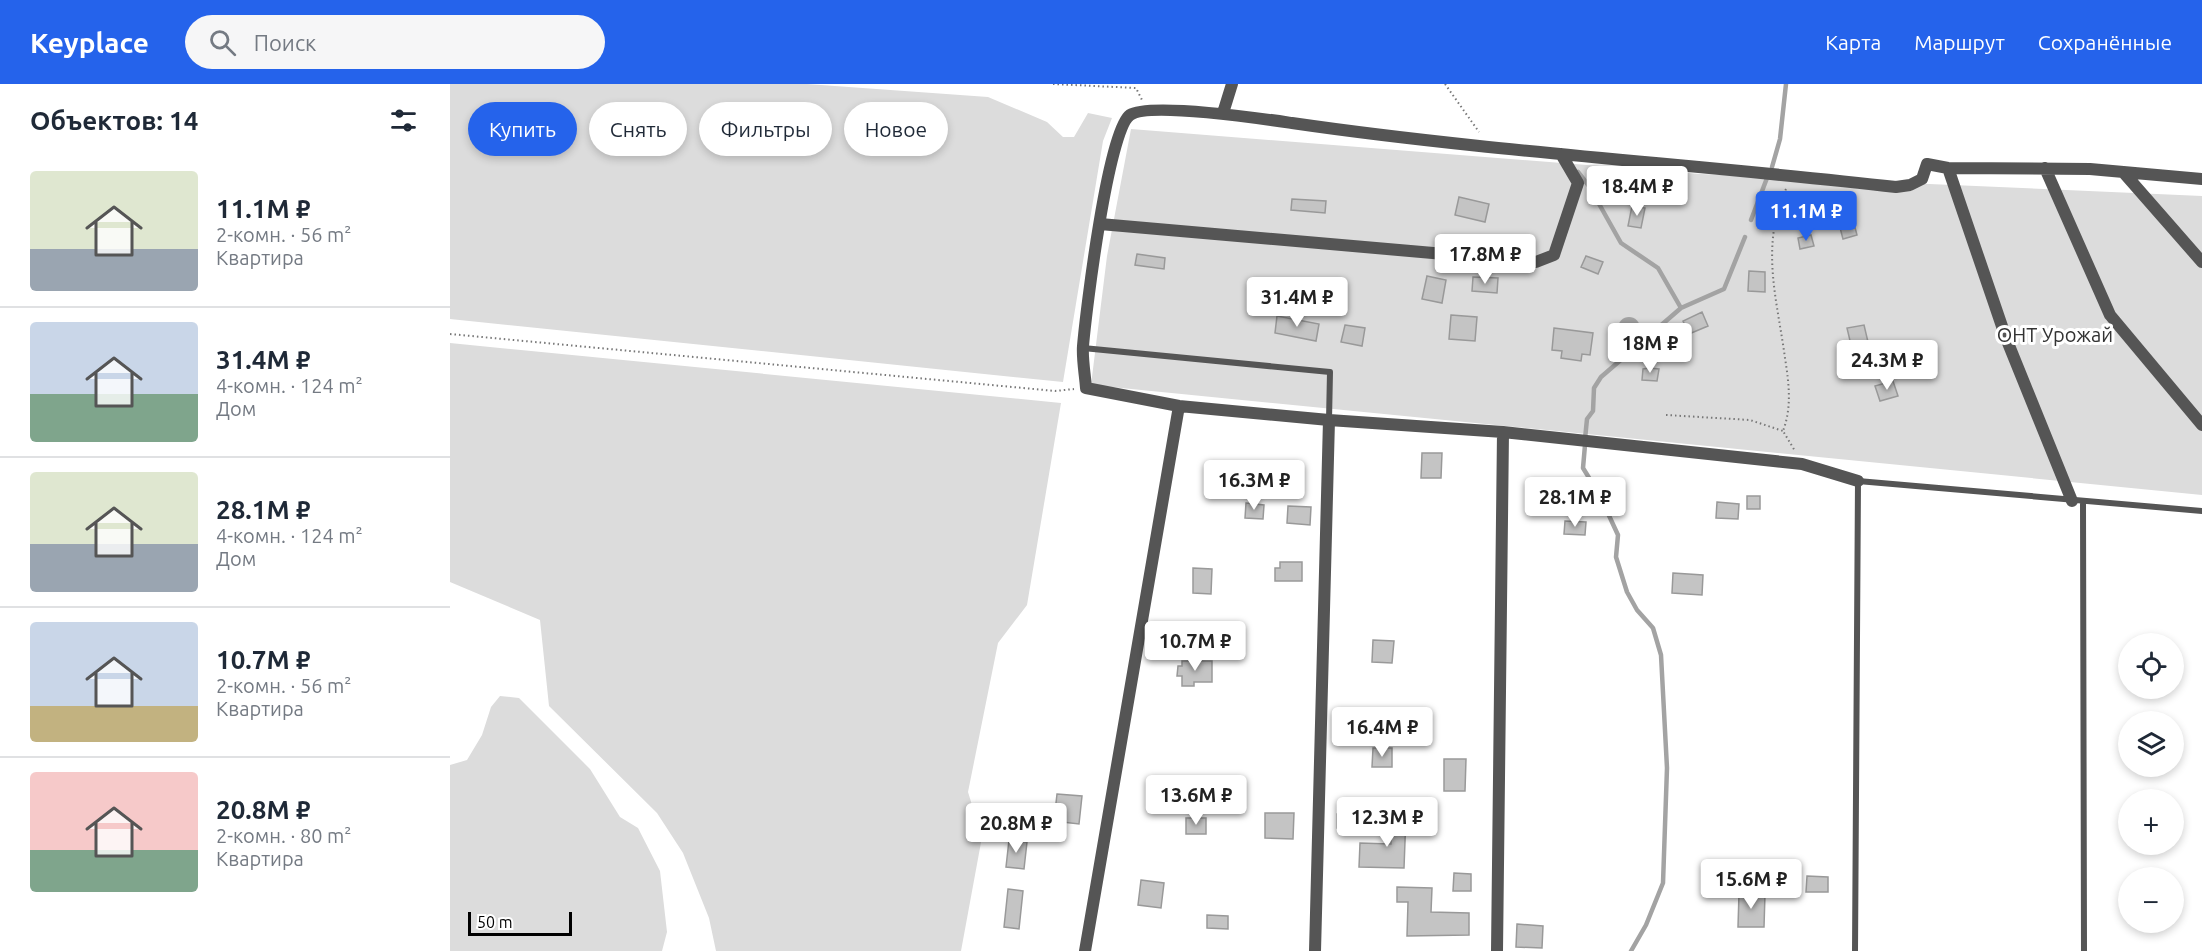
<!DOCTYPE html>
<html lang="ru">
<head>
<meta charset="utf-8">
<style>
  body { margin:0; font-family:Ubuntu,sans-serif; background:#f6f6f7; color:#1f2937; height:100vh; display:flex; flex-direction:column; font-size:22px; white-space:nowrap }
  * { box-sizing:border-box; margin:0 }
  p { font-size:20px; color:#747a83 }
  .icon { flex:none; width:33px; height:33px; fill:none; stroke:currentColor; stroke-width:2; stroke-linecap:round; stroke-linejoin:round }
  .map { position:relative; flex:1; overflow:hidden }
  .details { display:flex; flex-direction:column; background:#fff; width:450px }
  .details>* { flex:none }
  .banner { position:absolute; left:18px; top:18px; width:570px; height:54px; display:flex; gap:12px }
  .controls { position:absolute; left:1668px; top:549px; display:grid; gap:12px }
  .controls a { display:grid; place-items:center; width:66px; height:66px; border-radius:50%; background:#fff; box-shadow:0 3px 9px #0003; font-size:30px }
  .scale { position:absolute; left:18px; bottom:15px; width:104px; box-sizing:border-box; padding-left:6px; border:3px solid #000; border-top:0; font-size:16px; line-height:21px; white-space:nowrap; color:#000; -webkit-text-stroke:4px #fff; paint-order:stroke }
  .price { position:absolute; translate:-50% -51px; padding:0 14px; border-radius:6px; background:#fff; color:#222; font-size:20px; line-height:39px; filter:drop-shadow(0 2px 3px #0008) }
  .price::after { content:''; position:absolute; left:50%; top:36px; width:18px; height:14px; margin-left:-9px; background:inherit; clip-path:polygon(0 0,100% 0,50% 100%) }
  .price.active { background:#2563eb; color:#fff }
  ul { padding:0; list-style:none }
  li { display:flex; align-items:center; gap:18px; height:150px; padding:0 30px }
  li+li { border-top:2px solid #e0e1e3 }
  li span { display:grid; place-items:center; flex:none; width:168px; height:120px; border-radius:6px; color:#555 }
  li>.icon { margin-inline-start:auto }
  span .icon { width:72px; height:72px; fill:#fffc; stroke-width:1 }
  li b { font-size:26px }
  h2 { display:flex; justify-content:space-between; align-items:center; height:72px; padding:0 30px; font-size:26px }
  .pill { padding:0 21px; border-radius:27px; background:#fff; box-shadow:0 3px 9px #0003; font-size:21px; line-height:54px }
  .pill.active { background:#2563eb; color:#fff }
  header { display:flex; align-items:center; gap:36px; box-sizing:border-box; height:84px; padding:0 30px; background:#2563eb; color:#fff }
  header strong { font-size:28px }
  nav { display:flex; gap:33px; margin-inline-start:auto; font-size:21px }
  .search { width:420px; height:54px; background:#f6f6f7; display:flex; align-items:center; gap:15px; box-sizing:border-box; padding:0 21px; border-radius:33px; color:#747a83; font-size:22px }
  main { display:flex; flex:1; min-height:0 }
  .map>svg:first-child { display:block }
  .green { fill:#dcdcdc }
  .water { fill:#a3a3a3 }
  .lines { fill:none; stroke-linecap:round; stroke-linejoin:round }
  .stream { stroke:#a3a3a3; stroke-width:4.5 }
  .building { fill:#c4c4c4; stroke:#999; stroke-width:1.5 }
  .path { stroke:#777; stroke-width:2; stroke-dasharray:1.5 3; stroke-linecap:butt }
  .service { stroke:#555; stroke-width:6 }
  .minor { stroke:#555; stroke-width:12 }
  .labels { text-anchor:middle; stroke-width:6; stroke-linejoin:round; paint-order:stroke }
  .park-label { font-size:20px; fill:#333; stroke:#fff }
</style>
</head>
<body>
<header>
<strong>Keyplace</strong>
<div class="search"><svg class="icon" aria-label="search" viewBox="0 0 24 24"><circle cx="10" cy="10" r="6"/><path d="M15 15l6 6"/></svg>Поиск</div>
<nav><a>Карта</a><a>Маршрут</a><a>Сохранённые</a></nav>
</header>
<main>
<section class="details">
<h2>Объектов: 14<svg class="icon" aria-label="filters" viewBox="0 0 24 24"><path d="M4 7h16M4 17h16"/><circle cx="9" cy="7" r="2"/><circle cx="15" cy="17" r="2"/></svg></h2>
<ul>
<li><span style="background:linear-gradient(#dfe7d0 65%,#9aa5b1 0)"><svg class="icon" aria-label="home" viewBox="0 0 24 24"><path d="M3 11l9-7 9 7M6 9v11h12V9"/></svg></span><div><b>11.1M ₽</b><p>2-комн. · 56 m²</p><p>Квартира</p></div></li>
<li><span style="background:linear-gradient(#c9d6e8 60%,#7fa58c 0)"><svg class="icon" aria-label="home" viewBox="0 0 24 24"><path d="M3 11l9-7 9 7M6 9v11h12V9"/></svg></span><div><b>31.4M ₽</b><p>4-комн. · 124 m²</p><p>Дом</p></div></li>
<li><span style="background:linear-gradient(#dfe7d0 60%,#9aa5b1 0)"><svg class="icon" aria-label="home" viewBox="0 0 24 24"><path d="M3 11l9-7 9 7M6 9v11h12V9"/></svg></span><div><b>28.1M ₽</b><p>4-комн. · 124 m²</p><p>Дом</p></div></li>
<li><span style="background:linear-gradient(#c9d6e8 70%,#c2b280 0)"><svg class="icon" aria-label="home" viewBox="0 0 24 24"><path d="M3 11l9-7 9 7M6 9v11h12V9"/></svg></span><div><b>10.7M ₽</b><p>2-комн. · 56 m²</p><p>Квартира</p></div></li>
<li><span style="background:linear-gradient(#f6c9c9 65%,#7fa58c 0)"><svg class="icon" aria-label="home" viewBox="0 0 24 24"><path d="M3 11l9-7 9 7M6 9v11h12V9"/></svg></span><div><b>20.8M ₽</b><p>2-комн. · 80 m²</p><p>Квартира</p></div></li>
</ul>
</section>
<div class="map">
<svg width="1752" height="867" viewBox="0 0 1752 867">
  <rect width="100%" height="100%" fill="#fff"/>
  <path class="green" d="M 0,0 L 357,0 L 538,13 L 597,38 L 613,53 L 624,53 L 638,29 L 662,34 L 653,57 L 613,298 L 0,235 Z
    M 681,45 L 1251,90 L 1752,112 L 1752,411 L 641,301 L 657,172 Z
    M 0,259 L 611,319 L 577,521 L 548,559 L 518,708 L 532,753 L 511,867 L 266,867 L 259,834 L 233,769 L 207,729 L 99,622 L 90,536 L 0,498 Z
    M 50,612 L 69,614 L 140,685 L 170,733 L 188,744 L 210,787 L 217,848 L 212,867 L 0,867 L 0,681 L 17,676 L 32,651 L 41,623 Z"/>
  <path class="water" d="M1168 244a11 11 0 1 1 22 0a11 11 0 1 1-22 0Z"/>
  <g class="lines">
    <path class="stream" d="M 1322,83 L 1330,55 L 1336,0
      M 1128,88 L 1139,102 L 1171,159 L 1208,184 L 1231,224
      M 1301,136 L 1317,94
      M 1135,355 L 1137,335 L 1143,327 L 1144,304 L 1151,293 L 1231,224 L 1274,205 L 1295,153
      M 1135,361 L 1133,384 L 1149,410 L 1168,451 L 1166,473 L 1177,508 L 1187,526 L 1203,544 L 1211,571 L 1217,684 L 1213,799 L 1196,841 L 1181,867"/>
  </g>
  <path class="building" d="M 1009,113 L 1039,120 L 1035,138 L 1005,131 Z
    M 842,115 L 876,117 L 875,129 L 841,126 Z
    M 1182,122 L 1195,124 L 1191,144 L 1178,142 Z
    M 1402,132 L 1407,151 L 1393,155 L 1388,136 Z
    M 1361,151 L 1364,162 L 1350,165 L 1348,154 Z
    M 687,170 L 715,174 L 714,185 L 685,181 Z
    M 1136,172 L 1153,178 L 1148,190 L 1131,183 Z
    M 1299,187 L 1315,188 L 1315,208 L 1298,207 Z
    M 977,192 L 996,196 L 992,219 L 972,215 Z
    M 1023,193 L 1048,194 L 1047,209 L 1022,207 Z
    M 1252,228 L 1258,242 L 1239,250 L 1233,237 Z
    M 1001,231 L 1027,233 L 1025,257 L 999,255 Z
    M 827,232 L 869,240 L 866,257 L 825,249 Z
    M 895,241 L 915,244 L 912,262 L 891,258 Z
    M 1414,241 L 1418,258 L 1401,261 L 1397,244 Z
    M 1104,244 L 1143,249 L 1140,271 L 1132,270 L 1131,277 L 1111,274 L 1112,267 L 1102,266 Z
    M 1199,284 L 1209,285 L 1207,297 L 1192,296 L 1193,285 Z
    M 1443,297 L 1448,312 L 1430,317 L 1425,302 Z
    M 972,369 L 992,369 L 991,394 L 971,394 Z
    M 1297,412 L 1310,412 L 1310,425 L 1297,425 Z
    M 1267,418 L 1289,420 L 1288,435 L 1266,434 Z
    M 796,419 L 814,421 L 813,435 L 795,434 Z
    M 838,422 L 861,423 L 860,441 L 837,439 Z
    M 1115,437 L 1136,438 L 1135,451 L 1114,450 Z
    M 830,478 L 852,478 L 852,497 L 825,497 L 825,484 L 830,484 Z
    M 743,484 L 762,485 L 761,510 L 743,509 Z
    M 1223,489 L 1253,491 L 1252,511 L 1222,509 Z
    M 923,556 L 944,557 L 942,579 L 922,578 Z
    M 732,577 L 762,577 L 762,598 L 744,598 L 744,602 L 732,602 L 732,592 L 727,592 L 728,582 L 732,582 Z
    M 923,664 L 942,664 L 942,683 L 922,683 Z
    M 994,675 L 1016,675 L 1015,707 L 994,707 Z
    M 607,710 L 632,712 L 629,740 L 604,737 Z
    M 815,729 L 844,729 L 843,755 L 815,754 Z
    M 887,730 L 906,730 L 906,744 L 887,744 Z
    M 941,731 L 956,731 L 954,784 L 909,783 L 910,759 L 941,760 Z
    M 736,734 L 756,734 L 756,750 L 736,750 Z
    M 559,756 L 577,758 L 574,785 L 556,783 Z
    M 1004,789 L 1021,790 L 1021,807 L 1003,807 Z
    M 1357,792 L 1378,793 L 1378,808 L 1356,808 Z
    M 691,796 L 714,799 L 711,824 L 688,821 Z
    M 947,803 L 982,804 L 981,828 L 1019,829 L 1019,851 L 957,852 L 958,818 L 947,818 Z
    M 558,805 L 573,807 L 569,845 L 554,843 Z
    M 1289,809 L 1315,810 L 1314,843 L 1288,843 Z
    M 757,831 L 778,832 L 778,845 L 757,844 Z
    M 1067,840 L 1093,842 L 1092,864 L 1066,863 Z"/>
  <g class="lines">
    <path class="path" d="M 603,0 L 686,4 L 692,16
      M 995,0 L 1029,48
      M 1336,105 C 1310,162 1327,215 1335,274 C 1339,300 1342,323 1333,347 L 1345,367
      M 0,250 L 605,307 L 624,305
      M 1216,331 L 1300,336 L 1333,347"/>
    <path class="service" d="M 633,264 L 880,288 L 879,336
      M 1633,418 L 1634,867
      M 1405,867 L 1408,397 L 1752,427"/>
    <path class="minor" d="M 773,29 L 782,0
      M 1498,84 L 1556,254 L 1622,417
      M 1595,84 L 1660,231 L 1752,341
      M 1674,89 L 1752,178
      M 650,140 L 1086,178 L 1104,171 L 1128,99 L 1111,70
      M 1408,397 L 1352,380 L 1053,348 L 879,336 L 729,322 L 636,304 C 635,290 632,275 633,262 C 636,227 658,46 680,31 C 699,18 814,35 842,39 C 1042,68 1245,80 1446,103 L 1460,101 L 1472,95 L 1477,80 L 1498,84 L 1640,85 L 1752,95
      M 635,867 L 729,322
      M 865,867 L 879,336
      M 1047,867 L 1053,348"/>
  </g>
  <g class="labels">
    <g class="park-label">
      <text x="1605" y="258">ОНТ Урожай</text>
    </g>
  </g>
</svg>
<div class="controls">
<a><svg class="icon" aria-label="locate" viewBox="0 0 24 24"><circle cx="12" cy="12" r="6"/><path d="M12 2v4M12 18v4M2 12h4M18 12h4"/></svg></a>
<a><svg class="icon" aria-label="layers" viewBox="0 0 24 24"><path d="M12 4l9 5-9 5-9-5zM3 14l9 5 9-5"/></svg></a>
<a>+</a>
<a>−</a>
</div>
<div class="scale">50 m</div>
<b class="price" style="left:1187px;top:133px">18.4M ₽</b>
<b class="price active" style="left:1356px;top:158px">11.1M ₽</b>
<b class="price" style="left:1035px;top:201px">17.8M ₽</b>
<b class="price" style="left:847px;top:244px">31.4M ₽</b>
<b class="price" style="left:1200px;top:290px">18M ₽</b>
<b class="price" style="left:1437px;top:307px">24.3M ₽</b>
<b class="price" style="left:804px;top:427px">16.3M ₽</b>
<b class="price" style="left:1125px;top:444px">28.1M ₽</b>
<b class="price" style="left:745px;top:588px">10.7M ₽</b>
<b class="price" style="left:932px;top:674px">16.4M ₽</b>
<b class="price" style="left:746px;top:742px">13.6M ₽</b>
<b class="price" style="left:937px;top:764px">12.3M ₽</b>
<b class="price" style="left:566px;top:770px">20.8M ₽</b>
<b class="price" style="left:1301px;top:826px">15.6M ₽</b>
<div class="banner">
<a class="pill active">Купить</a>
<a class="pill">Снять</a>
<a class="pill">Фильтры</a>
<a class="pill">Новое</a>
</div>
</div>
</main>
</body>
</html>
